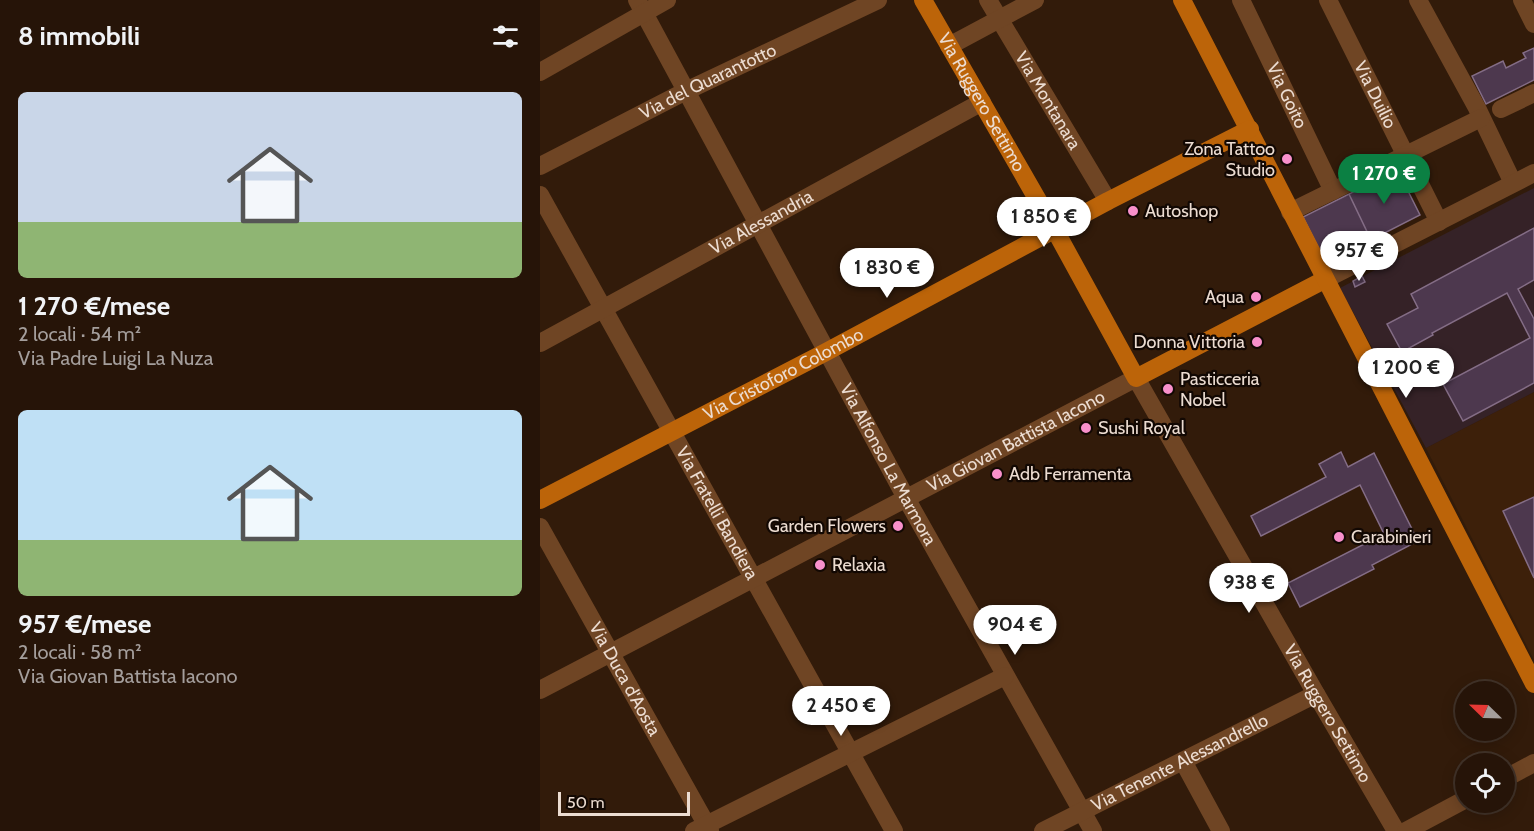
<!DOCTYPE html>
<html lang="it">
<head>
<meta charset="utf-8">
<style>
  body { margin:0; font-family:Cabin,sans-serif; background:#322116; color:#f1f3f6; height:100vh; display:flex; flex-direction:column; font-size:22px; white-space:nowrap }
  * { box-sizing:border-box; margin:0 }
  p { font-size:20px; color:#a49e9c }
  .icon { flex:none; width:33px; height:33px; fill:none; stroke:currentColor; stroke-width:2; stroke-linecap:round; stroke-linejoin:round }
  .map { position:relative; flex:1; overflow:hidden }
  .side { display:flex; flex-direction:column; background:#261408; width:540px }
  .side>* { flex:none }
  .needle { width:39px; rotate:293deg }
  .buttons { position:absolute; left:915px; top:681px; display:grid; gap:12px }
  .buttons a { display:grid; place-items:center; width:60px; height:60px; border-radius:50%; background:#261408; box-shadow:0 3px 15px #0003,0 0 0 2px #423329; font-size:30px }
  .scale { position:absolute; left:18px; bottom:15px; width:132px; box-sizing:border-box; padding-left:6px; border:3px solid #ecdcd1; border-top:0; font-size:16px; line-height:21px; white-space:nowrap; color:#ecdcd1; -webkit-text-stroke:4px #120803; paint-order:stroke }
  .price { position:absolute; translate:-50% -51px; padding:0 14px; border-radius:21px; background:#fff; color:#222; font-size:20px; line-height:39px; filter:drop-shadow(0 2px 3px #0008) }
  .price::after { content:''; position:absolute; left:50%; top:36px; width:18px; height:14px; margin-left:-9px; background:inherit; clip-path:polygon(0 0,100% 0,50% 100%) }
  .price.on { background:#0b8043; color:#fff }
  ul { padding:0; list-style:none }
  li { display:grid; align-content:center; gap:12px; height:318px; padding:0 18px }
  li span { display:grid; place-items:center; height:186px; border-radius:9px; color:#555 }
  li>.icon { margin-inline-start:auto }
  span .icon { width:108px; height:108px; fill:#fffc; stroke-width:1 }
  li b { font-size:26px }
  h2 { display:flex; justify-content:space-between; align-items:center; height:72px; padding:0 18px; font-size:26px }
  main { display:flex; flex:1; min-height:0 }
  .map>svg:first-child { display:block }
  .built { fill:#3d200a }
  .education { fill:#352227 }
  .building { fill:#4d384e; stroke:#846d86; stroke-width:1.5 }
  .lines { fill:none; stroke-linecap:round; stroke-linejoin:round }
  .minor { stroke:#6f4524; stroke-width:18 }
  .major { stroke:#bc6409; stroke-width:18 }
  .poi-dot { fill:#f890cb; stroke:#120803; stroke-width:2 }
  .labels { text-anchor:middle; stroke-width:4.5; stroke-linejoin:round; paint-order:stroke }
  .street-label { font-size:18px; fill:#ecdcd1; stroke:#120803 }
  .poi-label { font-size:18px; fill:#ecdcd1; stroke:#120803; text-anchor:start }
</style>
</head>
<body>
<main>
<section class="side">
<h2>8 immobili<svg class="icon" aria-label="filters" viewBox="0 0 24 24"><path d="M4 7h16M4 17h16"/><circle cx="9" cy="7" r="2"/><circle cx="15" cy="17" r="2"/></svg></h2>
<ul>
<li><span style="background:linear-gradient(#c9d6e8 70%,#8fb573 0)"><svg class="icon" aria-label="home" viewBox="0 0 24 24"><path d="M3 11l9-7 9 7M6 9v11h12V9"/></svg></span><div><b>1 270 €/mese</b><p>2 locali · 54 m²</p><p>Via Padre Luigi La Nuza</p></div></li>
<li><span style="background:linear-gradient(#bfe0f5 70%,#8fb573 0)"><svg class="icon" aria-label="home" viewBox="0 0 24 24"><path d="M3 11l9-7 9 7M6 9v11h12V9"/></svg></span><div><b>957 €/mese</b><p>2 locali · 58 m²</p><p>Via Giovan Battista Iacono</p></div></li>
</ul>
</section>
<div class="map">
<svg width="994" height="831" viewBox="0 0 994 831">
  <rect width="100%" height="100%" fill="#321b0a"/>
  <path class="built" d="M 994,392 L 994,660 L 886,448 Z"/>
  <path class="education" d="M 994,188 L 994,392 L 886,448 L 800,288 Z"/>
  <path class="building" d="M 994,48 L 994,80 L 946,104 L 932,76 L 963,61 L 966,68 L 986,58 L 983,53 Z
    M 857,169 L 880,215 L 831,240 L 809,194 Z
    M 809,194 L 831,240 L 785,262 L 763,217 Z
    M 994,228 L 994,280 L 978,289 L 994,319 L 994,383 L 923,421 L 903,384 L 990,338 L 967,293 L 892,333 L 893,335 L 862,352 L 847,324 L 878,308 L 871,294 Z
    M 822,276 L 825,282 L 815,287 L 813,281 Z
    M 801,452 L 808,467 L 834,453 L 878,541 L 832,565 L 834,569 L 760,607 L 748,583 L 844,534 L 820,485 L 721,536 L 711,516 L 786,477 L 779,464 Z
    M 994,497 L 994,578 L 963,511 Z"/>
  <g class="lines">
    <g class="minor">
      <path id="s1" d="M 97,0 L 366,498 L 553,831"/>
      <path id="s2" d="M 448,0 L 568,201"/>
      <path id="s3" d="M 701,0 L 793,191"/>
      <path id="s4" d="M 788,0 L 899,222"/>
      <path d="M 878,0 L 937,108 L 973,183"/>
      <path d="M 982,0 L 994,24"/>
      <path d="M 409,46 L 495,0"/>
      <path d="M 0,72 L 127,0"/>
      <path d="M 961,109 L 994,93"/>
      <path id="s5" d="M 0,166 L 146,91 L 338,0"/>
      <path id="s6" d="M 0,195 L 354,831"/>
      <path d="M 750,212 L 941,118"/>
      <path d="M 784,280 L 994,173"/>
      <path id="s7" d="M 0,343 L 442,102"/>
      <path id="s8" d="M 0,527 L 170,831"/>
      <path id="s9" d="M 0,690 L 596,378 L 776,694 L 856,831"/>
      <path d="M 643,761 L 681,831"/>
      <path d="M 964,779 L 994,763"/>
      <path d="M 154,831 L 465,676"/>
      <path id="s10" d="M 503,831 L 776,694"/>
      <path d="M 866,831 L 926,799"/>
    </g>
    <g class="major">
      <path id="s11" d="M 383,0 L 515,230 L 596,378 L 784,280"/>
      <path d="M 642,0 L 994,684"/>
      <path id="s12" d="M 0,500 L 286,352 L 568,201 L 710,129"/>
    </g>
  </g>
  <g class="poi-dot">
    <circle cx="747" cy="159" r="6"/>
    <circle cx="593" cy="211" r="6"/>
    <circle cx="716" cy="297" r="6"/>
    <circle cx="717" cy="342" r="6"/>
    <circle cx="628" cy="389" r="6"/>
    <circle cx="546" cy="428" r="6"/>
    <circle cx="457" cy="474" r="6"/>
    <circle cx="358" cy="526" r="6"/>
    <circle cx="799" cy="537" r="6"/>
    <circle cx="280" cy="565" r="6"/>
  </g>
  <g class="labels">
    <g class="street-label">
      <text dy="6" stroke="none"><textPath href="#s5" startOffset="188">Via del Quarantotto</textPath></text>
      <text dy="6" stroke="none"><textPath href="#s4" startOffset="106">Via Duilio</textPath></text>
      <text dy="6" stroke="none"><textPath href="#s3" startOffset="106">Via Goito</textPath></text>
      <text dy="6" stroke="none"><textPath href="#s2" startOffset="117">Via Montanara</textPath></text>
      <text dy="6" stroke="none"><textPath href="#s11" startOffset="118">Via Ruggero Settimo</textPath></text>
      <text dy="6" stroke="none"><textPath href="#s7" startOffset="252">Via Alessandria</textPath></text>
      <text dy="6" stroke="none"><textPath href="#s12" startOffset="274">Via Cristoforo Colombo</textPath></text>
      <text dy="6" stroke="none"><textPath href="#s9" startOffset="537">Via Giovan Battista Iacono</textPath></text>
      <text dy="6" stroke="none"><textPath href="#s1" startOffset="528">Via Alfonso La Marmora</textPath></text>
      <text dy="6" stroke="none"><textPath href="#s6" startOffset="364">Via Fratelli Bandiera</textPath></text>
      <text dy="6" stroke="none"><textPath href="#s8" startOffset="174">Via Duca d'Aosta</textPath></text>
      <text dy="6" stroke="none"><textPath href="#s9" startOffset="1059">Via Ruggero Settimo</textPath></text>
      <text dy="6" stroke="none"><textPath href="#s10" startOffset="153">Via Tenente Alessandrello</textPath></text>
    </g>
    <g class="poi-label">
      <text x="735" y="155" text-anchor="end">Zona Tattoo<tspan x="735" dy="21">Studio</tspan></text>
      <text x="605" y="217">Autoshop</text>
      <text x="704" y="303" text-anchor="end">Aqua</text>
      <text x="705" y="348" text-anchor="end">Donna Vittoria</text>
      <text x="640" y="385">Pasticceria<tspan x="640" dy="21">Nobel</tspan></text>
      <text x="558" y="434">Sushi Royal</text>
      <text x="469" y="480">Adb Ferramenta</text>
      <text x="346" y="532" text-anchor="end">Garden Flowers</text>
      <text x="811" y="543">Carabinieri</text>
      <text x="292" y="571">Relaxia</text>
    </g>
  </g>
</svg>
<div class="buttons">
<a><svg class="needle" viewBox="-14 -14 28 28"><path d="M0-13l5 13h-10z" fill="#e53935"/><path d="M0 13l5-13h-10z" fill="#a49e9c"/></svg></a>
<a><svg class="icon" aria-label="locate" viewBox="0 0 24 24"><circle cx="12" cy="12" r="6"/><path d="M12 2v4M12 18v4M2 12h4M18 12h4"/></svg></a>
</div>
<div class="scale">50 m</div>
<b class="price on" style="left:844px;top:205px">1 270 €</b>
<b class="price" style="left:504px;top:248px">1 850 €</b>
<b class="price" style="left:819px;top:282px">957 €</b>
<b class="price" style="left:347px;top:299px">1 830 €</b>
<b class="price" style="left:866px;top:399px">1 200 €</b>
<b class="price" style="left:709px;top:614px">938 €</b>
<b class="price" style="left:475px;top:656px">904 €</b>
<b class="price" style="left:301px;top:737px">2 450 €</b>
</div>
</main>
</body>
</html>
